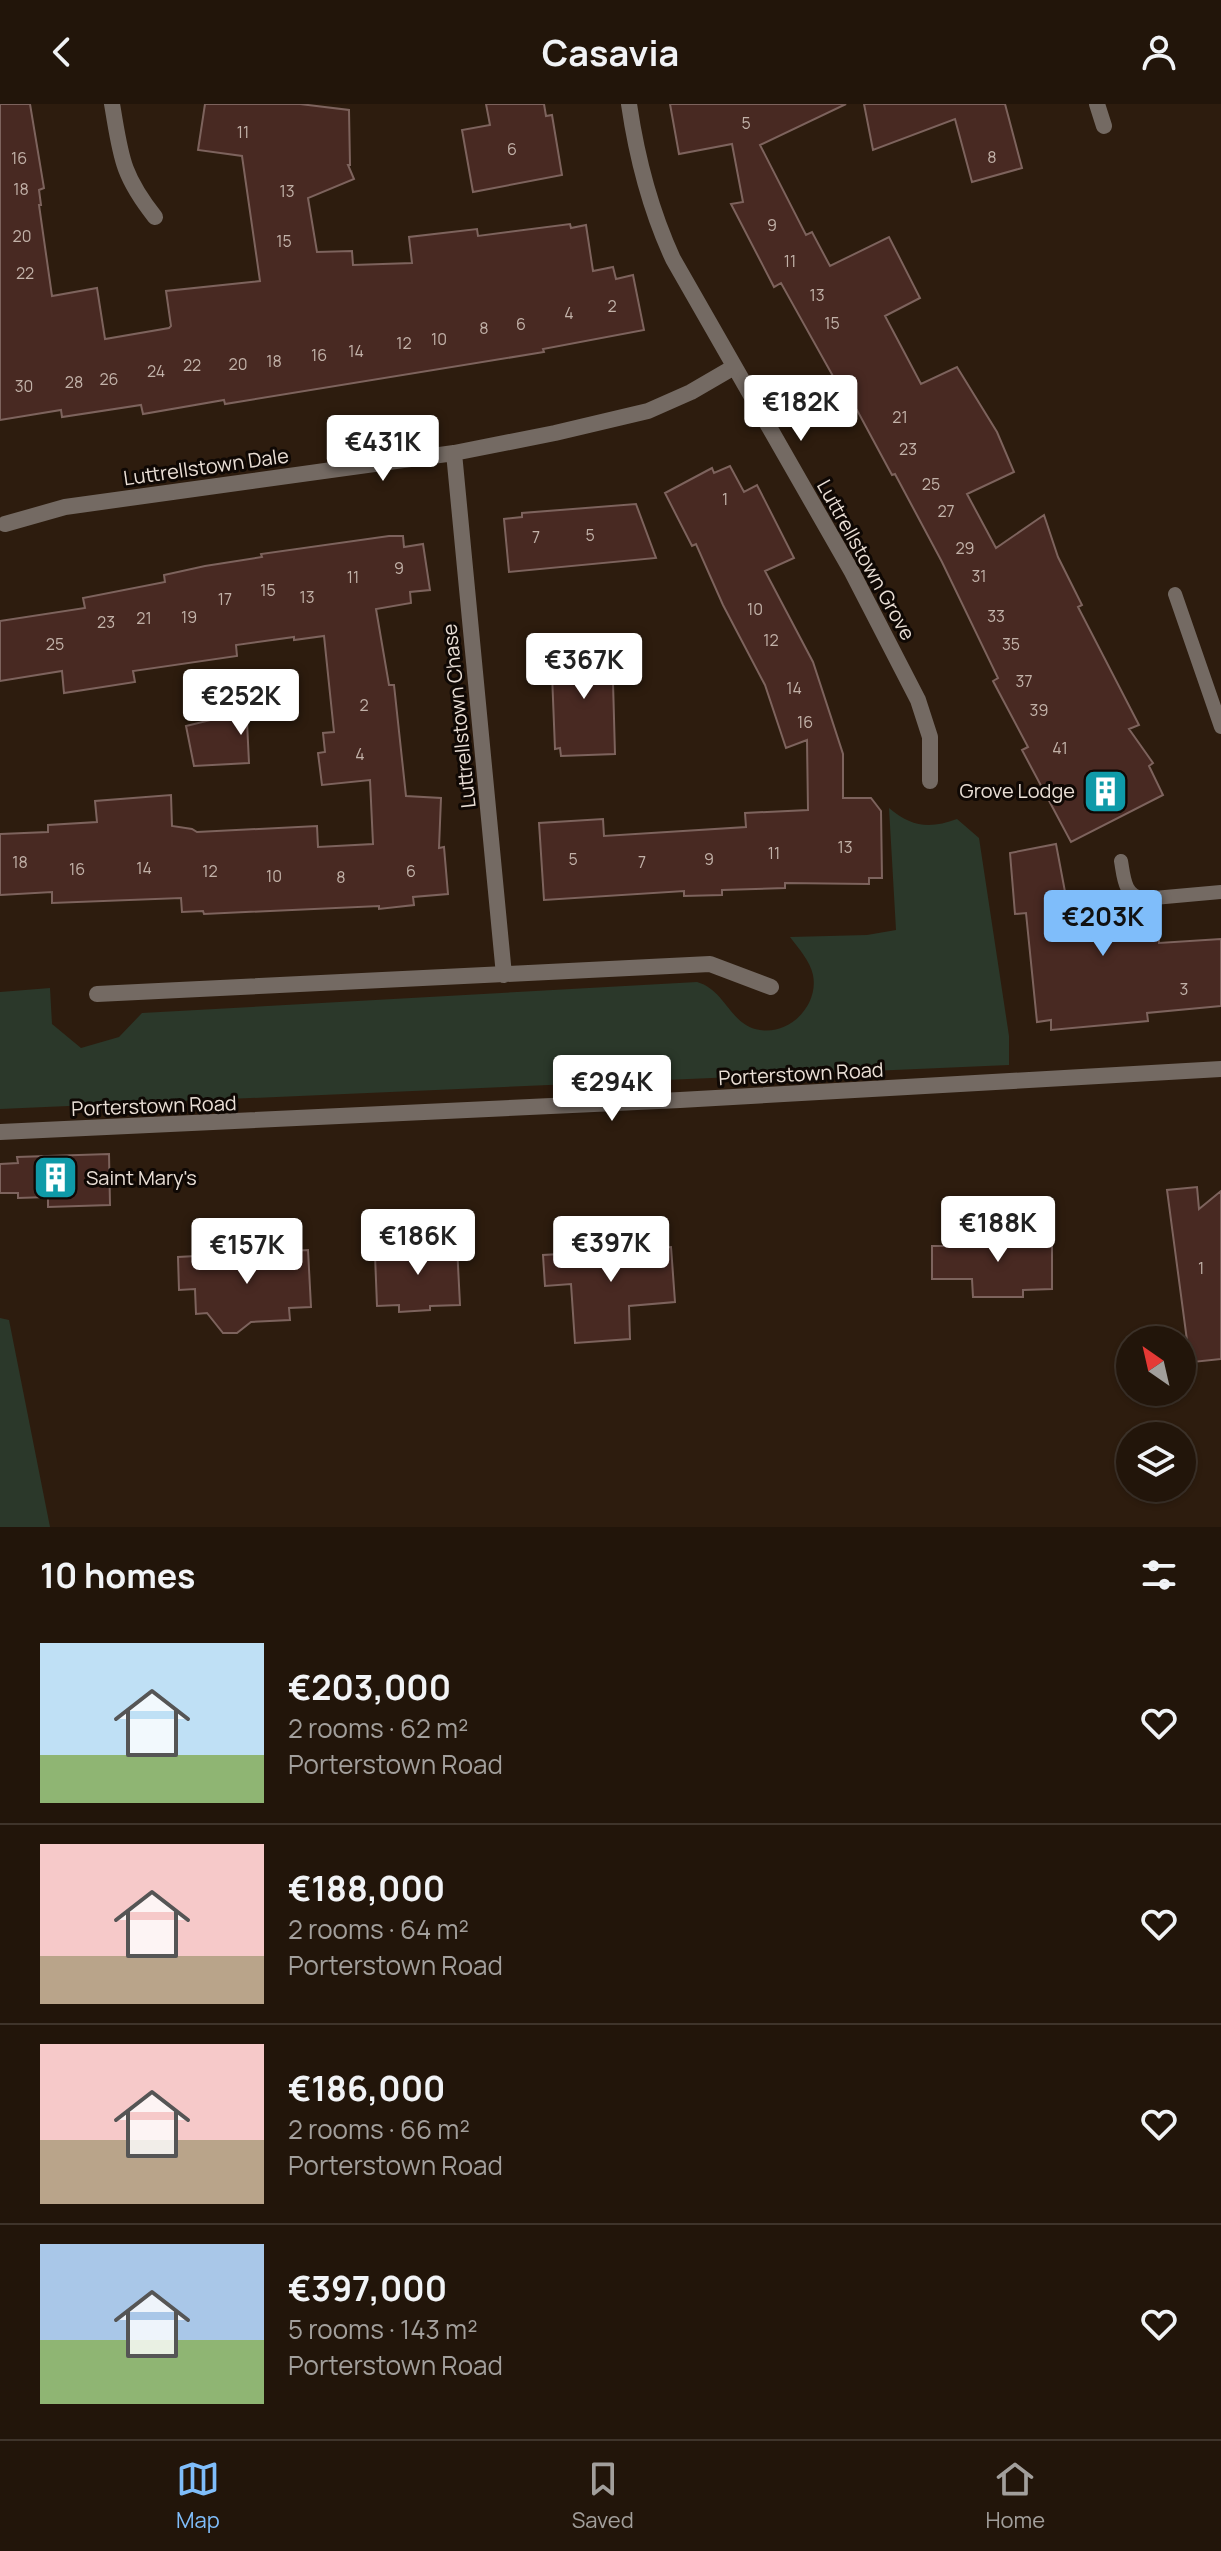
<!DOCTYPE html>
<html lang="en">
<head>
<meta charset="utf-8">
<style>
  body { margin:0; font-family:Manrope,sans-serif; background:#2a1e13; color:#f1f3f6; height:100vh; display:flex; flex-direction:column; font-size:30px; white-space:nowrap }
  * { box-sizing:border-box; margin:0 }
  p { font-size:26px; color:#a29f9c }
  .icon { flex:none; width:44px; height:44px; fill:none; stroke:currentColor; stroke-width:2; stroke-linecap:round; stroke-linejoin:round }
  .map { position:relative; height:1423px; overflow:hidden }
  .drawer { display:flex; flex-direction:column; background:#22150a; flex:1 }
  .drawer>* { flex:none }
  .needle { width:52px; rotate:326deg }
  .controls { position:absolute; left:1116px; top:1222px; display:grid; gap:16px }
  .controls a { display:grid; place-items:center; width:80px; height:80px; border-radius:50%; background:#22150a; box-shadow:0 2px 6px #0004,0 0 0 2px #3f342b; font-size:40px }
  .price { position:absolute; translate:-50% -68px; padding:0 18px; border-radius:8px; background:#fff; color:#222; font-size:26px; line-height:52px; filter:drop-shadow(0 2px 4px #0008) }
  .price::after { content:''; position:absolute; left:50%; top:48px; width:24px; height:18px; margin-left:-12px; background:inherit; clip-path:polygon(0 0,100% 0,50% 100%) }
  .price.current { background:#7fbdfa; color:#111 }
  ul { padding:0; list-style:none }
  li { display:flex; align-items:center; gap:24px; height:200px; padding:0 40px }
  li+li { border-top:2px solid #3f342b }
  li span { display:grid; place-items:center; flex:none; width:224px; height:160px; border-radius:0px; color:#555 }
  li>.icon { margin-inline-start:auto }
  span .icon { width:96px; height:96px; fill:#fffc; stroke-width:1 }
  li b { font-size:34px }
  h2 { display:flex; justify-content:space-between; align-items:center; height:96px; padding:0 40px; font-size:34px }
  header { display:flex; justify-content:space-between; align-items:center; height:104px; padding:0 40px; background:#22150a; font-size:36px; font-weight:700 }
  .tabs { display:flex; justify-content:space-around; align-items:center; height:112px; border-top:2px solid #3f342b; background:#22150a; font-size:22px; color:#a29f9c }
  .tabs a { display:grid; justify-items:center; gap:4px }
  .tabs .current { color:#7fbdfa }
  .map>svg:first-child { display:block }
  .green { fill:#2b382a }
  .building { fill:#482922; stroke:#7d635d; stroke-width:2 }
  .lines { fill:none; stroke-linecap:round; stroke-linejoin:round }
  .service { stroke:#746a63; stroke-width:14 }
  .minor { stroke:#746a63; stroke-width:16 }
  .tertiary { stroke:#746a63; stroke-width:16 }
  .labels { text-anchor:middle; stroke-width:6; stroke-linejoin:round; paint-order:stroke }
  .number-label { font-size:16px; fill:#c2b2a9 }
  .street-label { font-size:20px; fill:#eadfd6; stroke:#0f0804 }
  .poi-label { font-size:20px; fill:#eadfd6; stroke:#0f0804; text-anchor:end }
</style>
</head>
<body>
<header><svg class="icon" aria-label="back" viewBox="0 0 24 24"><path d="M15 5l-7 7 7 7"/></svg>Casavia<svg class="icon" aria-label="person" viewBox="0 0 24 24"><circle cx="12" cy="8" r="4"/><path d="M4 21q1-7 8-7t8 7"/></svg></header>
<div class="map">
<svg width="1221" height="1423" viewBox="0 0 1221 1423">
  <rect width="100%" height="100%" fill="#2d1c0e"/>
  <path class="green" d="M 889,704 C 911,723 930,725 957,715 L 979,734 L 1009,932 L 1009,961 L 0,1005 L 0,888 L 50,884 L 52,920 L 81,944 L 119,933 L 142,909 L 697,878 C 726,886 730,922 760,926 C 790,931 819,901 813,871 C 810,857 799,845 790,833 L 867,831 L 896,826 Z
    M 0,1214 L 9,1216 L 50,1423 L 0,1423 Z"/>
  <path class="building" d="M 0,0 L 30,0 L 44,84 L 39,86 L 41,101 L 39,101 L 52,192 L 97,184 L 105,235 L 169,224 L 171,222 L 166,187 L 260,177 L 242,52 L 198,46 L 205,0 L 300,0 L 349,6 L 350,61 L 348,61 L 354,75 L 308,94 L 317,148 L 352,147 L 353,161 L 412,159 L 409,133 L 477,125 L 478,132 L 570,120 L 571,124 L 586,121 L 593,167 L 613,163 L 616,175 L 633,171 L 644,226 L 543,245 L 544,248 L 225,300 L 224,296 L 143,310 L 141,301 L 62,313 L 61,306 L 0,316 Z
    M 486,0 L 544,0 L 546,12 L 552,11 L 562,71 L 473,88 L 462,26 L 490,21 Z
    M 670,0 L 846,0 L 760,41 L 806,131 L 812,128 L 830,162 L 889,133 L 920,194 L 885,212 L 902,244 L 921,280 L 957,263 L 997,328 L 1014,368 L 967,390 L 996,444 L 1044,411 L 1058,453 L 1082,501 L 1078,503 L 1139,621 L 1129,625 L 1153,659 L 1149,662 L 1163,691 L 1071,738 L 1022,646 L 1028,643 L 993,577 L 998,574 L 942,458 L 895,370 L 892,371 L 857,306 L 853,308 L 781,179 L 774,183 L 731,100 L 743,98 L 732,40 L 679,50 Z
    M 864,0 L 1005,0 L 1022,64 L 972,78 L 955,15 L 873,46 Z
    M 730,362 L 744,388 L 757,381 L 794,454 L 765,467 L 813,558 L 843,650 L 843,694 L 871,694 L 881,707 L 882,774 L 869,774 L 869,780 L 785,779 L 785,784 L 722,786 L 722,791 L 684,792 L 684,787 L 544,796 L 539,719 L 603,715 L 604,732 L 746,723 L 745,709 L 808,706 L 807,636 L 786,644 L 765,581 L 723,501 L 696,440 L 692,442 L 665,389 L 712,364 L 714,369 Z
    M 636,400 L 656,454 L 509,468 L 504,415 L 522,413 L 522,409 Z
    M 389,432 L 403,432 L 404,443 L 423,440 L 430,486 L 410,488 L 411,499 L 376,505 L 389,581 L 394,581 L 406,692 L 441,694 L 439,744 L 444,743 L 448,790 L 413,793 L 414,801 L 379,805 L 379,802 L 204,810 L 203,807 L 182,808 L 181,794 L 52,799 L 52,788 L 0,791 L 0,730 L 48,728 L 48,721 L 97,718 L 95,697 L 171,691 L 172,722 L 192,725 L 197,728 L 317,722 L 318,743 L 373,740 L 370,676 L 322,681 L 318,649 L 325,648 L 323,629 L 334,628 L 324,532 L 294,536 L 294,533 L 236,541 L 237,552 L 133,567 L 135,578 L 64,589 L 62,567 L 0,577 L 0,517 L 85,504 L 83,494 L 165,478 L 164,471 L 205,462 L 262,453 L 261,450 Z
    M 612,542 L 615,650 L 561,652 L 560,644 L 555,645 L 551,545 Z
    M 239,609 L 239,619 L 247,618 L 249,659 L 194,662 L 186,622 Z
    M 1056,740 L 1069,809 L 1095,806 L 1096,824 L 1115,822 L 1116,831 L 1158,827 L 1159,839 L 1221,835 L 1221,902 L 1147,909 L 1148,917 L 1051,926 L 1051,916 L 1037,918 L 1026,809 L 1015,810 L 1010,749 Z
    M 109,1050 L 110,1101 L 48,1103 L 48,1093 L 18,1094 L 18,1089 L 0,1089 L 0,1060 L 18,1059 L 17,1053 Z
    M 1197,1083 L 1199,1105 L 1221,1087 L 1221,1255 L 1193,1258 L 1192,1244 L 1188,1244 L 1167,1086 Z
    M 1022,1130 L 1022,1133 L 1052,1133 L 1052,1185 L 1023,1186 L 1023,1193 L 973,1193 L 972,1175 L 932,1175 L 932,1142 L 971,1142 L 971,1135 L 977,1135 L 977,1131 Z
    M 642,1134 L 643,1145 L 671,1143 L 675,1198 L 629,1202 L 630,1235 L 575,1239 L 571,1180 L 545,1182 L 543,1151 L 578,1149 L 577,1138 Z
    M 435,1141 L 435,1144 L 457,1142 L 460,1201 L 430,1202 L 430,1206 L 399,1208 L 399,1201 L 377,1202 L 375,1151 L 384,1151 L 384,1143 Z
    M 308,1146 L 311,1203 L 289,1204 L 290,1216 L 251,1218 L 237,1229 L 223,1229 L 207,1209 L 196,1210 L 195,1185 L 179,1186 L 178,1153 Z"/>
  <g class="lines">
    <path class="service" d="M 1175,490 L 1221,623
      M 1121,757 C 1124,774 1124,791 1143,795 L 1221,788"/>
    <path class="minor" d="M 112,0 C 121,52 121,70 155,113
      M 629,0 C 637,55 650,105 673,155 L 852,468 L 918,596 L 930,633 L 930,677
      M 1097,0 L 1104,22
      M 454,349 L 504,871
      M 5,420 L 65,403 L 454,349 L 555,329 L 648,307 L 691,288 L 734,263
      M 97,890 L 710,860 L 771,883"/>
    <path class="tertiary" d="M 0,1028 L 680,996 L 1221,965"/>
  </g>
  <defs>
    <symbol id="building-square" viewBox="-11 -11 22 22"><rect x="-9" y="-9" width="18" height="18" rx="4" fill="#0f9aa8" stroke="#0f0804"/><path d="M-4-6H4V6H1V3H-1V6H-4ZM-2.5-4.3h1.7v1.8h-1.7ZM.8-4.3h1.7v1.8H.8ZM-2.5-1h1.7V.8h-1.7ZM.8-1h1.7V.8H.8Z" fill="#fff"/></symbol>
  </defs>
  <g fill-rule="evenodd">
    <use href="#building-square" x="1080" y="662" width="51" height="51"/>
    <use href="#building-square" x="30" y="1048" width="51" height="51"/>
  </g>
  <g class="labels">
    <g class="number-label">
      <text x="746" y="25">5</text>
      <text x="243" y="34">11</text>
      <text x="512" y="51">6</text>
      <text x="992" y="59">8</text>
      <text x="19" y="60">16</text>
      <text x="21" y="91">18</text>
      <text x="287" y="93">13</text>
      <text x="772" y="127">9</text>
      <text x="22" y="138">20</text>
      <text x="284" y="143">15</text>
      <text x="790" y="163">11</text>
      <text x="25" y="175">22</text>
      <text x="817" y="197">13</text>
      <text x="612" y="208">2</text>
      <text x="569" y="215">4</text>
      <text x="832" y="225">15</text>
      <text x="521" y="226">6</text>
      <text x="484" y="230">8</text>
      <text x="439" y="241">10</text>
      <text x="404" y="245">12</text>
      <text x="356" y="253">14</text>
      <text x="319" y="257">16</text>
      <text x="274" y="263">18</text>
      <text x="238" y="266">20</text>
      <text x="192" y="267">22</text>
      <text x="156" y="273">24</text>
      <text x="109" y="281">26</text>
      <text x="74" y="284">28</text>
      <text x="24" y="288">30</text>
      <text x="900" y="319">21</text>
      <text x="908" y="351">23</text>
      <text x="931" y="386">25</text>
      <text x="725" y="401">1</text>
      <text x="946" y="413">27</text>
      <text x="590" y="437">5</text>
      <text x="536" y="439">7</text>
      <text x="965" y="450">29</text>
      <text x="399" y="470">9</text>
      <text x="979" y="478">31</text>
      <text x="353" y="479">11</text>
      <text x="268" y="492">15</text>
      <text x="307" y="499">13</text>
      <text x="225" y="501">17</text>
      <text x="755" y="511">10</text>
      <text x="996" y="518">33</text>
      <text x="189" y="519">19</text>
      <text x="144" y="520">21</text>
      <text x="106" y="524">23</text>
      <text x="771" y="542">12</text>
      <text x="55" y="546">25</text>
      <text x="1011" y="546">35</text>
      <text x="1024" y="583">37</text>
      <text x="794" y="590">14</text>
      <text x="364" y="607">2</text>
      <text x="1039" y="612">39</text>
      <text x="805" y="624">16</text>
      <text x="1060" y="650">41</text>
      <text x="360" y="656">4</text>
      <text x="845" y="749">13</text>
      <text x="774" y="755">11</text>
      <text x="573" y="761">5</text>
      <text x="709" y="761">9</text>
      <text x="20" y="764">18</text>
      <text x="642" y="764">7</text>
      <text x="144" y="770">14</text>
      <text x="77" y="771">16</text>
      <text x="210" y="773">12</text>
      <text x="411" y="773">6</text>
      <text x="274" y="778">10</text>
      <text x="341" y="779">8</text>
      <text x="1184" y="891">3</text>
      <text x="1201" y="1170">1</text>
    </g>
    <g class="street-label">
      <text transform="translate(206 363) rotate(-8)" y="7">Luttrellstown Dale</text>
      <text transform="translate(866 456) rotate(61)" y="7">Luttrellstown Grove</text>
      <text transform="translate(459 612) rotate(-96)" y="7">Luttrellstown Chase</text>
      <text transform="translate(801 970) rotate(-3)" y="7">Porterstown Road</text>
      <text transform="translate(154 1002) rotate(-2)" y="7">Porterstown Road</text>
    </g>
    <g class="poi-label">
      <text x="1075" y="694">Grove Lodge</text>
      <text x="86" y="1081" text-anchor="start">Saint Mary's</text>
    </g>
  </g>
</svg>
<div class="controls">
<a><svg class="needle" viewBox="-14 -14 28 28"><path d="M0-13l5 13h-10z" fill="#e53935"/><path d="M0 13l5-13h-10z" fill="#a29f9c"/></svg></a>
<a><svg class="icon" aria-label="layers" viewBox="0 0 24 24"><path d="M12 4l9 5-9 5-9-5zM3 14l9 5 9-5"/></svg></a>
</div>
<b class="price" style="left:801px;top:339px">€182K</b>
<b class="price" style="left:383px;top:379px">€431K</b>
<b class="price" style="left:584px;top:597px">€367K</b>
<b class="price" style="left:241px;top:633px">€252K</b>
<b class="price current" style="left:1103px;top:854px">€203K</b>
<b class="price" style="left:612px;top:1019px">€294K</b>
<b class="price" style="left:998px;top:1160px">€188K</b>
<b class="price" style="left:418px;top:1173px">€186K</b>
<b class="price" style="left:611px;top:1180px">€397K</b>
<b class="price" style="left:247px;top:1182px">€157K</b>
</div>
<section class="drawer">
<h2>10 homes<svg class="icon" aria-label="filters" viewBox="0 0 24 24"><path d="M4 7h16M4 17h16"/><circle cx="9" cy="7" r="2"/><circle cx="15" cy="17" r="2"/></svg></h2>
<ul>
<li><span style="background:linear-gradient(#bfe0f5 70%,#8fb573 0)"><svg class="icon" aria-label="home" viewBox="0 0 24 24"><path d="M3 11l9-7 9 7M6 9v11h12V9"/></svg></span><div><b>€203,000</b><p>2 rooms · 62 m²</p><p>Porterstown Road</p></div><svg class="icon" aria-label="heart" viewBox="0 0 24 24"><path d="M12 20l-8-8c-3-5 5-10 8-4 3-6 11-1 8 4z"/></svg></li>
<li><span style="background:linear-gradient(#f6c9c9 70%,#b9a48a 0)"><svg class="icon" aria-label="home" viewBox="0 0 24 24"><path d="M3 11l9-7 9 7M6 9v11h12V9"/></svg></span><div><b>€188,000</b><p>2 rooms · 64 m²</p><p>Porterstown Road</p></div><svg class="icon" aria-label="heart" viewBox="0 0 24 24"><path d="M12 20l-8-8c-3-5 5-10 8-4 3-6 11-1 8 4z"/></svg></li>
<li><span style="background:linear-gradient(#f6c9c9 60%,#b9a48a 0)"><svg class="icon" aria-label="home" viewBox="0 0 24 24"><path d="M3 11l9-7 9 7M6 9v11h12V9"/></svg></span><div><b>€186,000</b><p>2 rooms · 66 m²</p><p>Porterstown Road</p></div><svg class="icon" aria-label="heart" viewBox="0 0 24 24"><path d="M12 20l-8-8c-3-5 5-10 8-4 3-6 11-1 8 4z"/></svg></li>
<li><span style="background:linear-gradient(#a9c7e8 60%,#8fb573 0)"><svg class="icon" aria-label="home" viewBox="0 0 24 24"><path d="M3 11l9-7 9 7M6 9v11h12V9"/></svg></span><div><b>€397,000</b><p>5 rooms · 143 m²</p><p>Porterstown Road</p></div><svg class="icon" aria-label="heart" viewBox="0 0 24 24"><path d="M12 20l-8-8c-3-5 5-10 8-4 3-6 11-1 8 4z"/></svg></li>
</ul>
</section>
<nav class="tabs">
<a class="current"><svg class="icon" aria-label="map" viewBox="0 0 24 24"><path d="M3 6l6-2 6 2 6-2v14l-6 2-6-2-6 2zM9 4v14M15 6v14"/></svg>Map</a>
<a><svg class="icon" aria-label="saved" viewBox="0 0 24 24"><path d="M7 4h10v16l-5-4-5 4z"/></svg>Saved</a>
<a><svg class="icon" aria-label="home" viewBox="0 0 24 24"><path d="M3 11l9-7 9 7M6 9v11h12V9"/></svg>Home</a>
</nav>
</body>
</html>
